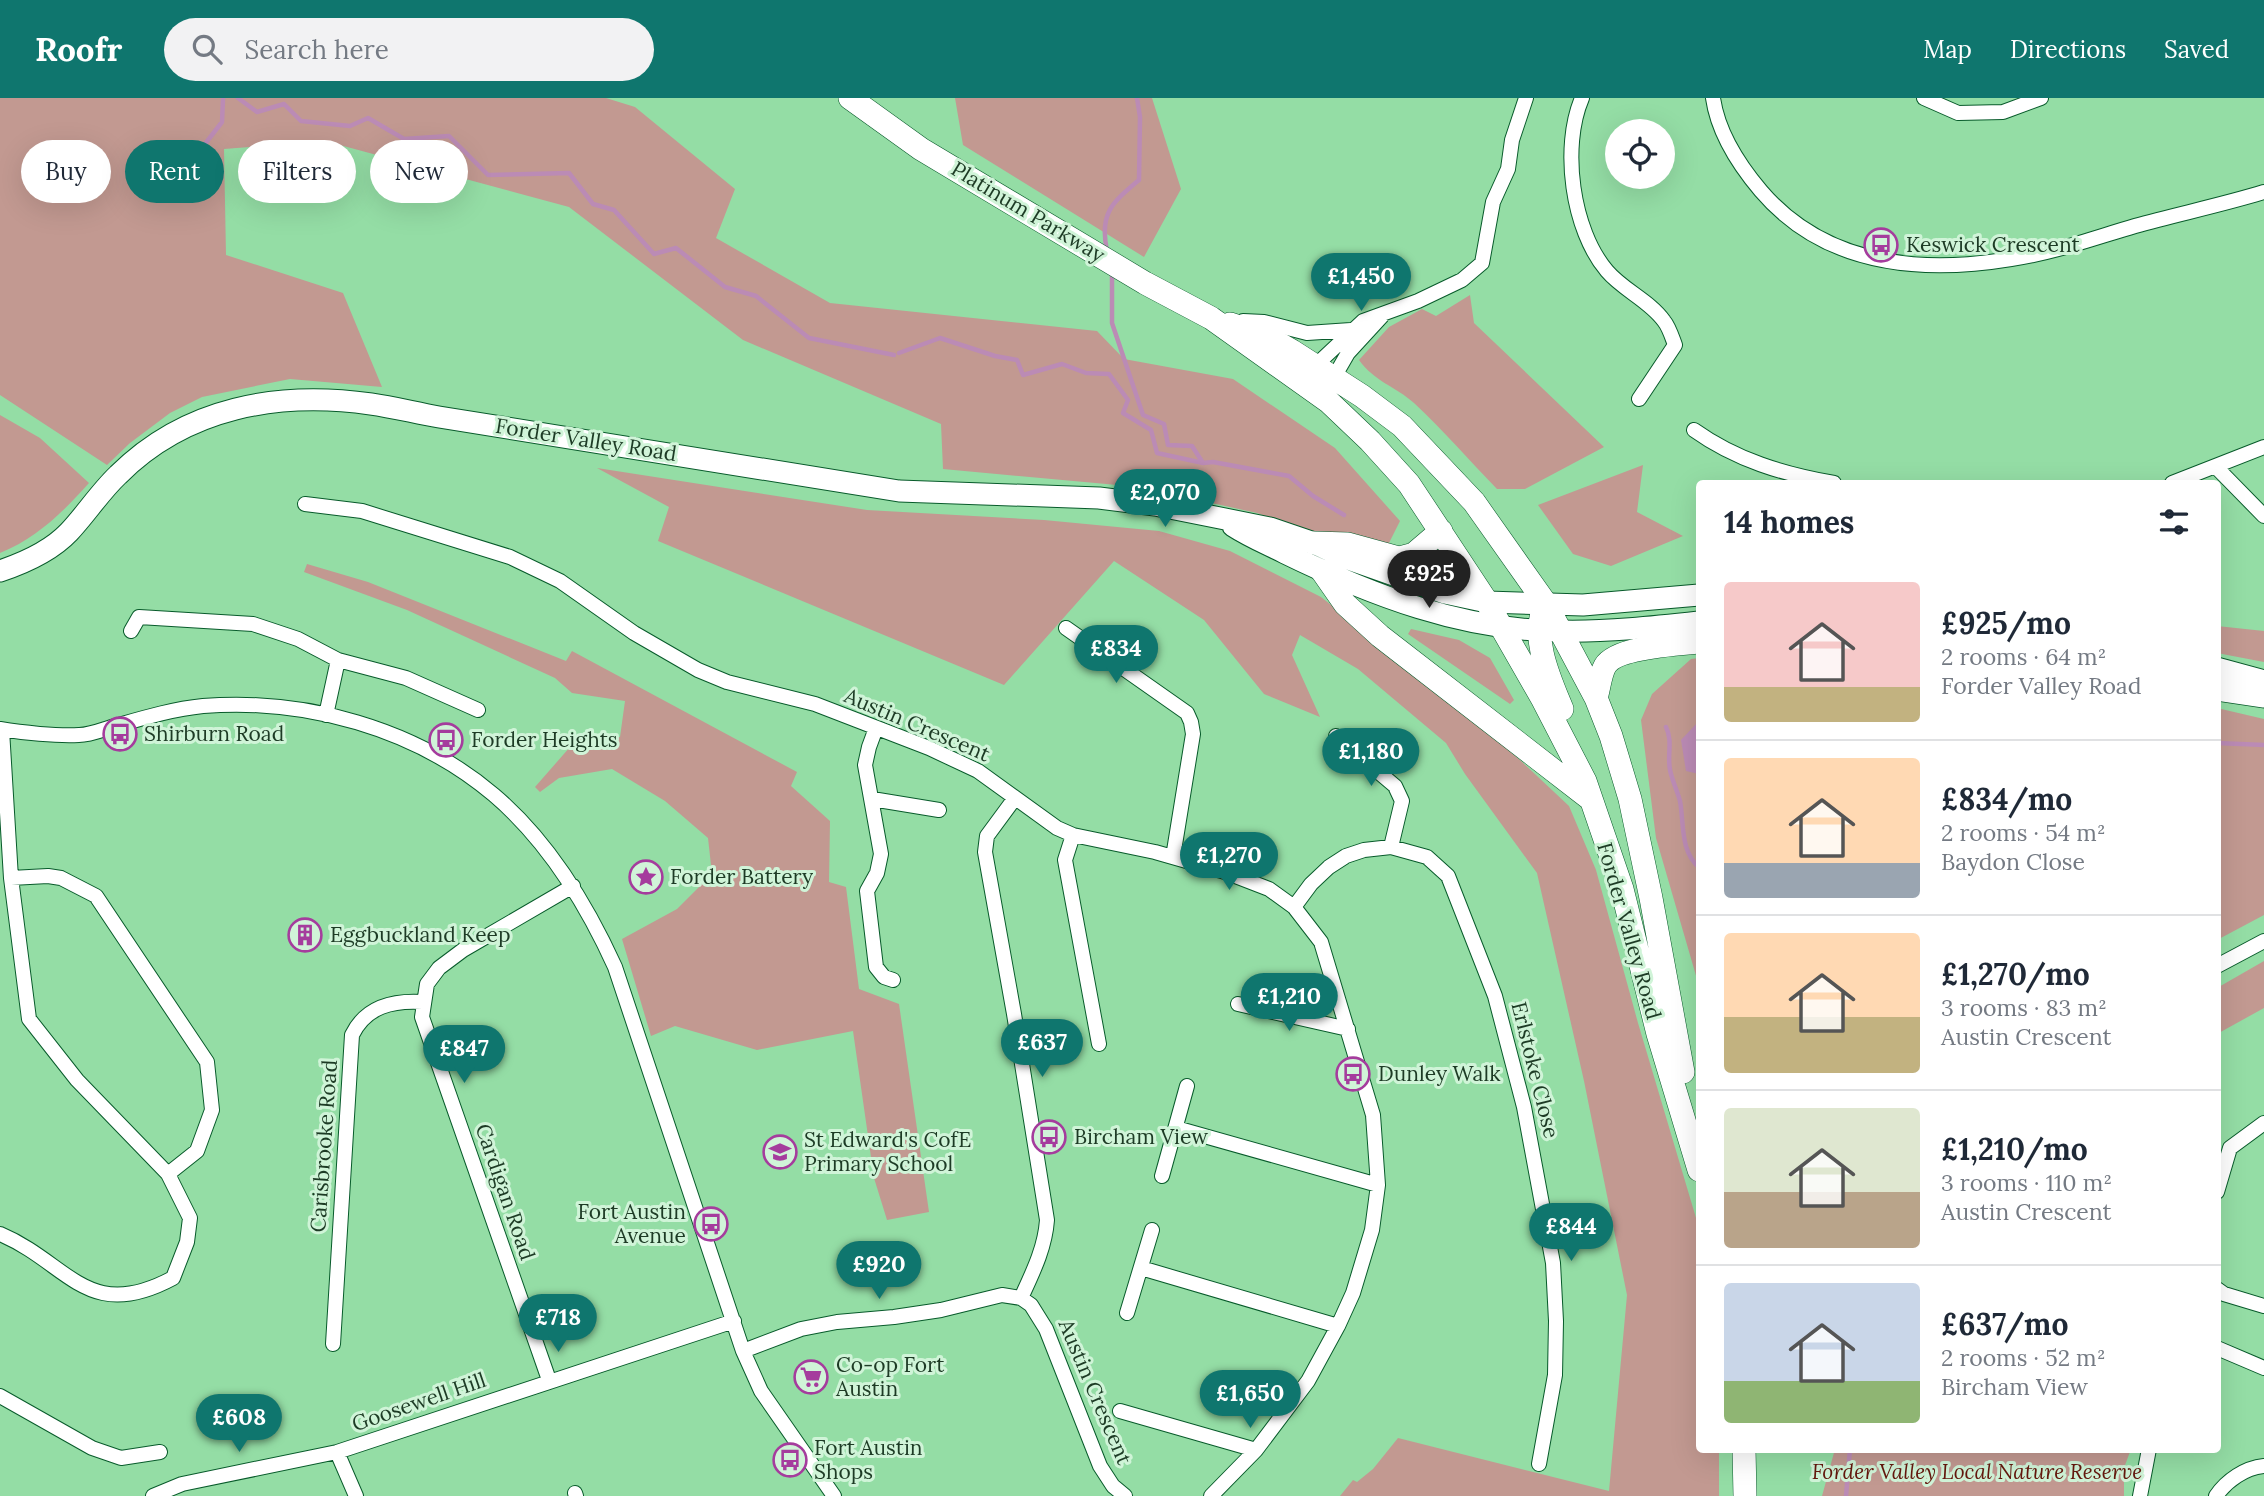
<!DOCTYPE html>
<html lang="en">
<head>
<meta charset="utf-8">
<style>
  body { margin:0; font-family:Lora,serif; background:#f2f2f3; color:#1f2937; height:100vh; display:flex; flex-direction:column; font-size:26px; white-space:nowrap }
  * { box-sizing:border-box; margin:0 }
  p { font-size:23px; color:#747a83 }
  .icon { flex:none; width:38px; height:38px; fill:none; stroke:currentColor; stroke-width:2; stroke-linecap:round; stroke-linejoin:round }
  .map { position:relative; flex:1; overflow:hidden }
  .drawer { position:absolute; left:1696px; top:382px; width:525px; height:973px; display:flex; flex-direction:column; background:#fff; border-radius:7px; box-shadow:0 7px 28px #0002 }
  .drawer>* { flex:none }
  .banner { position:absolute; left:21px; top:42px; width:665px; height:63px; display:flex; gap:14px }
  .controls { position:absolute; left:1605px; top:21px; display:grid; gap:14px }
  .controls a { display:grid; place-items:center; width:70px; height:70px; border-radius:50%; background:#fff; box-shadow:0 7px 28px #0002; font-size:35px }
  .price { position:absolute; translate:-50% -60px; padding:0 16px; border-radius:24px; background:#0f766e; color:#fff; font-size:23px; line-height:46px; filter:drop-shadow(0 2px 4px #0008) }
  .price::after { content:''; position:absolute; left:50%; top:42px; width:21px; height:16px; margin-left:-10px; background:inherit; clip-path:polygon(0 0,100% 0,50% 100%) }
  .price.on { background:#222; color:#fff }
  ul { padding:0; list-style:none }
  li { display:flex; align-items:center; gap:21px; height:175px; padding:0 28px }
  li+li { border-top:2px solid #e0e1e3 }
  li span { display:grid; place-items:center; flex:none; width:196px; height:140px; border-radius:7px; color:#555 }
  li>.icon { margin-inline-start:auto }
  span .icon { width:84px; height:84px; fill:#fffc; stroke-width:1 }
  li b { font-size:30px }
  h2 { display:flex; justify-content:space-between; align-items:center; height:84px; padding:0 28px; font-size:30px }
  .chip { padding:0 24px; border-radius:32px; background:#fff; box-shadow:0 7px 28px #0002; font-size:24px; line-height:63px }
  .chip.on { background:#0f766e; color:#fff }
  header { display:flex; align-items:center; gap:42px; box-sizing:border-box; height:98px; padding:0 35px; background:#0f766e; color:#fff }
  header strong { font-size:33px }
  nav { display:flex; gap:38px; margin-inline-start:auto; font-size:24px }
  .search { width:490px; height:63px; background:#f2f2f3; display:flex; align-items:center; gap:18px; box-sizing:border-box; padding:0 24px; border-radius:38px; color:#747a83; font-size:26px }
  .map>svg:first-child { display:block }
  .green { fill:#c29991 }
  .water { fill:#bb8bb5 }
  .lines { fill:none; stroke-linecap:round; stroke-linejoin:round }
  .stream { stroke:#bb8bb5; stroke-width:4.5 }
  .street-casing { stroke:#085b2b; stroke-width:16 }
  .secondary-casing { stroke:#085b2b; stroke-width:23 }
  .primary-casing { stroke:#085b2b; stroke-width:24 }
  .street { stroke:#fff; stroke-width:14 }
  .secondary { stroke:#fff; stroke-width:21 }
  .primary { stroke:#fff; stroke-width:23 }
  .labels { text-anchor:middle; stroke-width:6; stroke-linejoin:round; paint-order:stroke }
  .street-label { font-size:21px; fill:#1d3b25; stroke:#d0f4d8 }
  .poi-label { font-size:21px; fill:#1d3b25; stroke:#d0f4d8; text-anchor:start }
  .park-label { font-size:21px; font-style:italic; fill:#64180d; stroke:#d0f4d8 }
</style>
</head>
<body>
<header>
<strong>Roofr</strong>
<div class="search"><svg class="icon" aria-label="search" viewBox="0 0 24 24"><circle cx="10" cy="10" r="6"/><path d="M15 15l6 6"/></svg>Search here</div>
<nav><a>Map</a><a>Directions</a><a>Saved</a></nav>
</header>
<div class="map">
<svg width="2264" height="1398" viewBox="0 0 2264 1398">
  <rect width="100%" height="100%" fill="#94dda5"/>
  <path class="green" d="M 0,0 L 606,0 L 635,9 L 735,91 L 716,140 L 830,205 L 1097,233 L 1124,261 L 1233,281 L 1335,350 L 1400,423 L 1381,461 L 1257,415 L 1139,389 L 943,371 L 941,326 L 743,242 L 569,109 L 325,43 L 224,51 L 226,157 L 343,195 L 382,289 L 290,281 L 202,299 L 170,315 L 130,345 L 107,367 L 0,297 Z
    M 955,0 L 1152,0 L 1181,91 L 1144,159 L 963,47 Z
    M 1470,197 L 1474,225 L 1604,349 L 1525,391 L 1497,391 C 1469,362 1443,332 1414,305 C 1395,288 1375,284 1359,262 L 1389,229 L 1422,211 L 1436,218 Z
    M 0,317 L 40,340 L 89,385 C 63,414 37,440 0,455 Z
    M 1643,367 L 1637,414 L 1683,438 L 1611,468 L 1573,456 L 1538,407 Z
    M 597,370 L 867,412 L 1044,422 L 1159,433 L 1230,453 L 1321,499 L 1420,577 L 1520,662 L 1569,708 L 1596,772 L 1638,925 L 1699,1130 L 1699,1351 L 1719,1351 L 1719,1398 L 1340,1398 L 1353,1382 L 1357,1384 L 1373,1371 L 1398,1340 L 1609,1393 L 1627,1197 L 1584,983 L 1537,775 L 1465,676 L 1446,645 L 1358,571 L 1300,537 L 1292,557 L 1320,619 L 1264,596 L 1204,522 L 1114,463 L 1004,587 L 658,443 L 669,409 Z
    M 307,466 L 368,484 L 566,563 L 572,553 L 797,674 L 791,688 L 830,723 L 829,784 L 846,789 L 859,891 L 899,906 L 929,1114 L 887,1122 L 874,1080 L 853,933 L 757,952 L 675,928 L 651,938 L 622,841 L 677,811 L 712,776 L 708,740 L 665,703 L 612,671 L 559,680 L 540,694 L 535,689 L 577,641 L 620,639 L 625,603 L 572,595 L 555,580 L 407,512 L 304,474 Z
    M 2217,528 L 2264,533 L 2264,564 L 2217,555 Z
    M 1411,531 L 1459,542 L 1490,560 L 1514,602 L 1510,606 L 1408,536 Z
    M 1699,560 L 1699,888 L 1656,740 L 1641,622 L 1652,596 L 1691,561 Z
    M 2217,610 L 2264,621 L 2264,817 L 2217,842 Z
    M 2264,863 L 2264,910 L 2217,936 L 2217,890 Z
    M 1835,1351 L 2131,1351 L 2124,1370 L 2124,1398 L 1822,1398 Z"/>
  <path class="water" d="M 1699,623 L 1699,676 L 1686,673 L 1681,642 Z"/>
  <g class="lines">
    <path class="stream" d="M 238,0 L 257,14 L 284,6 L 301,23 L 350,28 L 368,20 L 404,41 L 449,38 L 488,77 L 569,75 L 593,106 L 614,112 L 654,156 L 676,150 L 725,189 L 756,198 L 809,240 L 894,257
      M 191,64 L 222,24 L 223,1
      M 1107,153 C 1099,115 1112,105 1139,82 L 1140,19 L 1137,0
      M 1112,175 L 1112,225 L 1143,317 L 1164,326 L 1168,347 L 1192,348 L 1203,365
      M 899,255 L 940,240 L 995,258 L 1017,262 L 1023,277 L 1062,266 L 1086,275 L 1109,276 L 1128,302 L 1123,315 L 1151,332 L 1157,355 L 1203,365 L 1213,364 L 1289,378 L 1313,398 L 1344,417
      M 1666,629 C 1673,643 1667,657 1670,672 C 1672,682 1677,692 1680,703 C 1684,724 1680,754 1699,769
      M 2217,645 L 2264,647
      M 1846,1398 L 1850,1351"/>
    <defs>
      <path id="street" d="M 1582,0 C 1561,49 1572,132 1607,173 C 1623,192 1650,203 1664,223 C 1669,229 1672,239 1675,247 L 1639,301
        M 1713,0 C 1718,35 1739,67 1761,93 C 1825,168 1920,176 2011,161 C 2053,155 2094,140 2135,128 C 2178,116 2222,107 2264,94
        M 1924,0 L 1958,15 L 2003,14 L 2041,0
        M 1243,223 L 1264,224 L 1307,235 L 1351,232
        M 1314,272 L 1315,268 L 1363,223 L 1418,203 L 1462,182 L 1482,165 L 1493,104 L 1508,71 L 1512,42 L 1526,0
        M 1333,281 L 1348,255 L 1382,218
        M 1694,332 C 1736,362 1783,376 1834,385
        M 2216,369 L 2264,418
        M 2172,385 L 2264,349
        M 305,406 L 362,413 L 510,459 L 560,483 L 634,535 L 698,572 L 727,584 L 815,606 L 929,650 L 978,673 L 1057,730 L 1073,737 L 1155,754 L 1225,774 L 1269,791 L 1294,809 L 1321,844 L 1373,1017 L 1378,1087 L 1372,1132 L 1353,1195 L 1338,1228 L 1308,1283 L 1256,1352 L 1211,1398
        M 1066,530 L 1187,615 L 1191,624 L 1193,636 L 1173,759
        M 131,533 L 139,519 L 253,526 L 298,541 L 338,562 L 406,580 L 478,612
        M 326,617 L 338,562
        M 876,630 L 869,649 L 865,667 L 881,756 L 877,775 L 867,793 L 876,869 L 884,879 L 893,882
        M 0,631 C 23,635 56,638 79,637 C 91,637 104,631 115,628 C 143,620 173,611 203,608 C 305,600 415,630 494,697 C 548,743 586,805 615,869 L 743,1253 L 761,1293 L 834,1398
        M 1336,638 L 1395,688 L 1402,703 L 1391,749
        M 1015,700 L 987,738 L 985,754 L 1014,916 L 1047,1122 C 1045,1150 1033,1174 1021,1200
        M 872,701 L 939,712
        M 1073,737 L 1065,762 L 1099,946
        M 11,780 L 48,778 L 61,780 L 96,798 L 207,964 L 212,1012 L 197,1053 L 168,1076
        M 1294,809 L 1311,786 L 1329,769 L 1346,758 L 1364,752 L 1391,749 L 1427,759 L 1448,778 L 1495,898 L 1524,1009 L 1553,1165 L 1556,1223 L 1555,1277 L 1539,1366
        M 2217,868 L 2264,843
        M 1238,906 L 1348,931
        M 1176,1030 L 1378,1087
        M 1162,1078 L 1187,988
        M 2217,1094 L 2230,1050 L 2264,1025
        M 0,1136 C 69,1165 87,1226 173,1180 L 187,1144 L 190,1120 L 168,1076 L 77,982 L 29,921 L 11,780 L 2,632
        M 1141,1170 L 1338,1228
        M 2217,1191 L 2224,1196 L 2264,1208
        M 1127,1215 L 1152,1132
        M 333,1246 L 352,937 C 366,908 393,902 423,904
        M 2217,1250 L 2264,1270
        M 743,1253 L 801,1231 L 837,1224 L 894,1219 L 941,1212 L 1002,1197 L 1021,1200 L 1031,1207 L 1046,1231 L 1100,1368 L 1113,1388 L 1125,1398
        M 549,1282 L 422,919 L 427,886 L 439,870 L 463,852 L 573,788
        M 0,1298 L 92,1350 L 121,1360 L 160,1354
        M 1120,1313 L 1256,1352
        M 337,1354 L 356,1398
        M 575,1395 L 576,1398
        M 153,1398 L 182,1386 L 337,1354 L 734,1223
        M 2140,1398 L 2149,1351
        M 2216,1398 C 2227,1382 2245,1370 2264,1368"/>
      <path id="secondary" d="M 1233,428 C 1250,439 1267,446 1285,455 C 1371,497 1464,533 1561,533 C 1606,534 1654,529 1699,524
        M 0,473 C 24,465 51,453 69,434 C 86,416 100,394 118,377 C 186,309 278,293 371,306 C 393,309 416,315 439,319 L 899,393 L 1099,400 L 1155,407 L 1270,430 L 1314,445 L 1343,459 L 1445,495 L 1487,504 L 1583,507 L 1699,497
        M 2217,570 L 2264,583
        M 2217,592 L 2264,599"/>
      <path id="primary" d="M 850,0 L 921,51 L 1145,185 L 1211,220 L 1329,304 L 1370,343 L 1409,386 L 1487,504 L 1542,600 L 1585,683 L 1622,791 L 1658,936 L 1699,1072
        M 1230,226 L 1264,237 L 1292,253 L 1362,298 L 1402,328 L 1474,404 L 1546,506 L 1596,600 L 1611,638 L 1630,701 L 1651,800 L 1683,974
        M 1314,445 L 1348,446 L 1399,460 L 1414,456 L 1441,433
        M 1322,473 L 1345,506 L 1380,538 L 1589,700
        M 1546,506 C 1529,537 1550,582 1562,611
        M 1596,600 C 1599,591 1600,577 1605,568 C 1616,549 1678,546 1699,544
        M 1744,1351 L 1745,1398"/>
    </defs>
    <use href="#street" class="street-casing"/>
    <use href="#secondary" class="secondary-casing"/>
    <use href="#primary" class="primary-casing"/>
    <use href="#street" class="street"/>
    <use href="#secondary" class="secondary"/>
    <use href="#primary" class="primary"/>
  </g>
  <defs>
    <symbol id="bus-ring" viewBox="-11 -11 22 22"><circle r="9.5" fill="#d0f4d8" stroke="#a53c9d" stroke-width="1.5"/><path d="M-5-6H5V4H4V6H2V4H-2V6H-4V4H-5ZM-3.5-4V0h7V-4ZM-3.5 1.2v1.5H-2V1.2ZM2 1.2v1.5H3.5V1.2Z" fill="#a53c9d"/></symbol>
    <symbol id="sight-ring" viewBox="-11 -11 22 22"><circle r="9.5" fill="#d0f4d8" stroke="#a53c9d" stroke-width="1.5"/><path d="M0-6L1.8-2.2L6-1.7L2.9 1.2L3.7 5.4L0 3.3L-3.7 5.4L-2.9 1.2L-6-1.7L-1.8-2.2Z" fill="#a53c9d"/></symbol>
    <symbol id="building-ring" viewBox="-11 -11 22 22"><circle r="9.5" fill="#d0f4d8" stroke="#a53c9d" stroke-width="1.5"/><path d="M-4-6H4V6H1V3H-1V6H-4ZM-2.5-4.3h1.7v1.8h-1.7ZM.8-4.3h1.7v1.8H.8ZM-2.5-1h1.7V.8h-1.7ZM.8-1h1.7V.8H.8Z" fill="#a53c9d"/></symbol>
    <symbol id="school-ring" viewBox="-11 -11 22 22"><circle r="9.5" fill="#d0f4d8" stroke="#a53c9d" stroke-width="1.5"/><path d="M0-5L7-2L0 1L-7-2ZM-4 1L0 2.5L4 1V4Q0 6-4 4Z" fill="#a53c9d"/></symbol>
    <symbol id="supermarket-ring" viewBox="-11 -11 22 22"><circle r="9.5" fill="#d0f4d8" stroke="#a53c9d" stroke-width="1.5"/><path d="M-6-5.5h2.5l.6 2H6L4.5 2H-2.5L-4.4-4H-6ZM-1.5 3.2a1.3 1.3 0 1 0 .1 0ZM3 3.2a1.3 1.3 0 1 0 .1 0Z" fill="#a53c9d"/></symbol>
  </defs>
  <g fill-rule="evenodd">
    <use href="#bus-ring" x="1862" y="128" width="38" height="38"/>
    <use href="#bus-ring" x="101" y="617" width="38" height="38"/>
    <use href="#bus-ring" x="427" y="623" width="38" height="38"/>
    <use href="#sight-ring" x="627" y="760" width="38" height="38"/>
    <use href="#building-ring" x="286" y="818" width="38" height="38"/>
    <use href="#bus-ring" x="1334" y="957" width="38" height="38"/>
    <use href="#bus-ring" x="1030" y="1020" width="38" height="38"/>
    <use href="#school-ring" x="761" y="1035" width="38" height="38"/>
    <use href="#bus-ring" x="692" y="1107" width="38" height="38"/>
    <use href="#supermarket-ring" x="792" y="1260" width="38" height="38"/>
    <use href="#bus-ring" x="771" y="1343" width="38" height="38"/>
  </g>
  <g class="labels">
    <g class="street-label">
      <text transform="translate(1028 114) rotate(31)" y="7">Platinum Parkway</text>
      <text transform="translate(586 342) rotate(9)" y="7">Forder Valley Road</text>
      <text transform="translate(917 627) rotate(23)" y="7">Austin Crescent</text>
      <text transform="translate(1629 833) rotate(74)" y="7">Forder Valley Road</text>
      <text transform="translate(1535 972) rotate(76)" y="7">Erlstoke Close</text>
      <text transform="translate(324 1048) rotate(-86)" y="7">Carisbrooke Road</text>
      <text transform="translate(505 1094) rotate(71)" y="7">Cardigan Road</text>
      <text transform="translate(1095 1294) rotate(67)" y="7">Austin Crescent</text>
      <text transform="translate(419 1304) rotate(-19)" y="7">Goosewell Hill</text>
    </g>
    <g class="poi-label">
      <text x="1906" y="154">Keswick Crescent</text>
      <text x="144" y="643">Shirburn Road</text>
      <text x="471" y="649">Forder Heights</text>
      <text x="670" y="786">Forder Battery</text>
      <text x="330" y="844">Eggbuckland Keep</text>
      <text x="1378" y="983">Dunley Walk</text>
      <text x="1074" y="1046">Bircham View</text>
      <text x="804" y="1049">St Edward's CofE<tspan x="804" dy="24">Primary School</tspan></text>
      <text x="686" y="1121" text-anchor="end">Fort Austin<tspan x="686" dy="24">Avenue</tspan></text>
      <text x="836" y="1274">Co-op Fort<tspan x="836" dy="24">Austin</tspan></text>
      <text x="814" y="1357">Fort Austin<tspan x="814" dy="24">Shops</tspan></text>
    </g>
    <g class="park-label">
      <text x="1977" y="1381">Forder Valley Local Nature Reserve</text>
    </g>
  </g>
</svg>
<div class="controls">
<a><svg class="icon" aria-label="locate" viewBox="0 0 24 24"><circle cx="12" cy="12" r="6"/><path d="M12 2v4M12 18v4M2 12h4M18 12h4"/></svg></a>
</div>
<b class="price" style="left:1361px;top:215px">£1,450</b>
<b class="price" style="left:1165px;top:431px">£2,070</b>
<b class="price on" style="left:1429px;top:512px">£925</b>
<b class="price" style="left:1116px;top:587px">£834</b>
<b class="price" style="left:1371px;top:690px">£1,180</b>
<b class="price" style="left:1229px;top:794px">£1,270</b>
<b class="price" style="left:1289px;top:935px">£1,210</b>
<b class="price" style="left:1042px;top:981px">£637</b>
<b class="price" style="left:464px;top:987px">£847</b>
<b class="price" style="left:1571px;top:1165px">£844</b>
<b class="price" style="left:879px;top:1203px">£920</b>
<b class="price" style="left:558px;top:1256px">£718</b>
<b class="price" style="left:1250px;top:1332px">£1,650</b>
<b class="price" style="left:239px;top:1356px">£608</b>
<div class="banner">
<a class="chip">Buy</a>
<a class="chip on">Rent</a>
<a class="chip">Filters</a>
<a class="chip">New</a>
</div>
<section class="drawer">
<h2>14 homes<svg class="icon" aria-label="filters" viewBox="0 0 24 24"><path d="M4 7h16M4 17h16"/><circle cx="9" cy="7" r="2"/><circle cx="15" cy="17" r="2"/></svg></h2>
<ul>
<li><span style="background:linear-gradient(#f6c9c9 75%,#c2b280 0)"><svg class="icon" aria-label="home" viewBox="0 0 24 24"><path d="M3 11l9-7 9 7M6 9v11h12V9"/></svg></span><div><b>£925/mo</b><p>2 rooms · 64 m²</p><p>Forder Valley Road</p></div></li>
<li><span style="background:linear-gradient(#ffd9b3 75%,#9aa5b1 0)"><svg class="icon" aria-label="home" viewBox="0 0 24 24"><path d="M3 11l9-7 9 7M6 9v11h12V9"/></svg></span><div><b>£834/mo</b><p>2 rooms · 54 m²</p><p>Baydon Close</p></div></li>
<li><span style="background:linear-gradient(#ffd9b3 60%,#c2b280 0)"><svg class="icon" aria-label="home" viewBox="0 0 24 24"><path d="M3 11l9-7 9 7M6 9v11h12V9"/></svg></span><div><b>£1,270/mo</b><p>3 rooms · 83 m²</p><p>Austin Crescent</p></div></li>
<li><span style="background:linear-gradient(#dfe7d0 60%,#b9a48a 0)"><svg class="icon" aria-label="home" viewBox="0 0 24 24"><path d="M3 11l9-7 9 7M6 9v11h12V9"/></svg></span><div><b>£1,210/mo</b><p>3 rooms · 110 m²</p><p>Austin Crescent</p></div></li>
<li><span style="background:linear-gradient(#c9d6e8 70%,#8fb573 0)"><svg class="icon" aria-label="home" viewBox="0 0 24 24"><path d="M3 11l9-7 9 7M6 9v11h12V9"/></svg></span><div><b>£637/mo</b><p>2 rooms · 52 m²</p><p>Bircham View</p></div></li>
</ul>
</section>
</div>
</body>
</html>
